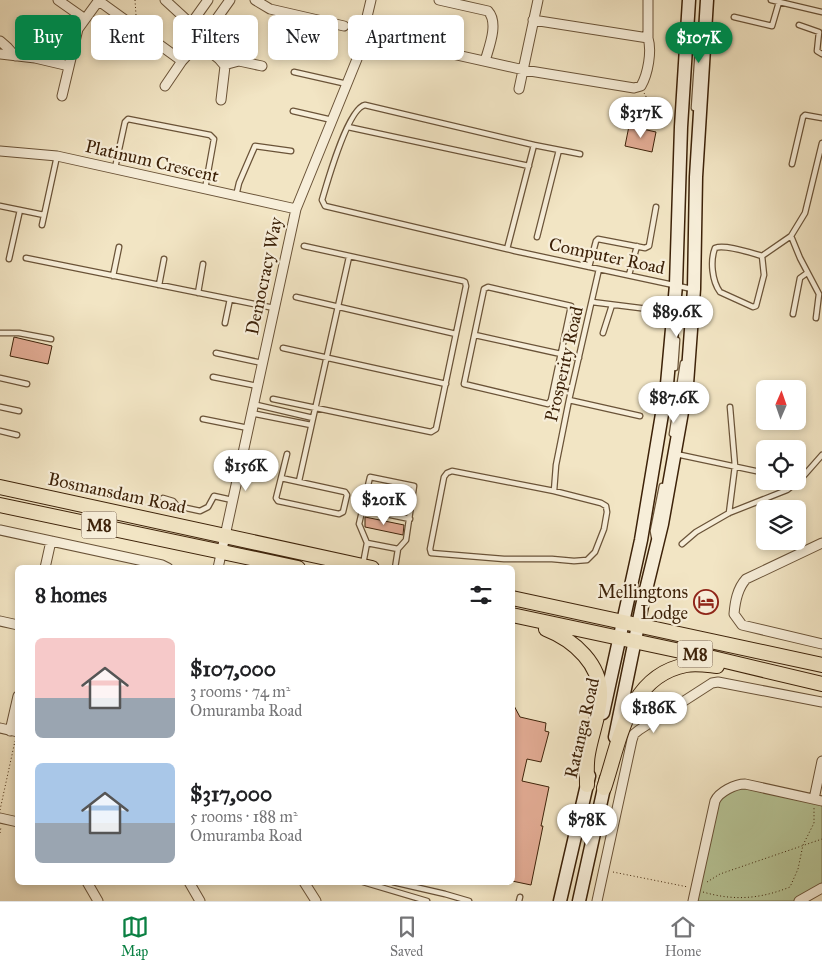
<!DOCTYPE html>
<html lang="en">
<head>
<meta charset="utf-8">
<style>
  body { margin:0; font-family:"IM FELL Great Primer",serif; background:#f6f6f6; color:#202124; height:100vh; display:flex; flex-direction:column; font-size:19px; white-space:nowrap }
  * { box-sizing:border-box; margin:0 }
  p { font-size:16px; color:#757577 }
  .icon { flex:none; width:28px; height:28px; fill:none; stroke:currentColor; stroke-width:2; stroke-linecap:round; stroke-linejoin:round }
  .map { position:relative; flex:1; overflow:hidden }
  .panel { position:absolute; left:15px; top:565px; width:500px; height:320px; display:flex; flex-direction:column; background:#fff; border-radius:8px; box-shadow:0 2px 8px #0003 }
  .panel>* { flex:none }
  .banner { position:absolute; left:15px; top:15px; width:500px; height:45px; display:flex; gap:10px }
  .needle { width:32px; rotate:2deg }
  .tools { position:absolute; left:756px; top:380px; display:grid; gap:10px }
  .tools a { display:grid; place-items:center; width:50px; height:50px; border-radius:8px; background:#fff; box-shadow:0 2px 8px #0003; font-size:25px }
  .price { position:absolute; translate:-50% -42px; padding:0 11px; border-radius:18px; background:#fff; color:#222; font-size:16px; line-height:32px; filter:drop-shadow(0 1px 2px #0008) }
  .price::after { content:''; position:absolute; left:50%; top:30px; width:15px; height:11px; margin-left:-8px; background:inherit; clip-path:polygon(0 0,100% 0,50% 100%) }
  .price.current { background:#0b8043; color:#fff }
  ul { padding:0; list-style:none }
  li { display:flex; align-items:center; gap:15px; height:125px; padding:0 20px }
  li span { display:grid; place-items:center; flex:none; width:140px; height:100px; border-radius:8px; color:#555 }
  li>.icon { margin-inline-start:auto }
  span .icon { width:60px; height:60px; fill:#fffc; stroke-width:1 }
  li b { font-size:21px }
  h2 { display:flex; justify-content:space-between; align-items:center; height:60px; padding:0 20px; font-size:21px }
  .tag { padding:0 18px; border-radius:8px; background:#fff; box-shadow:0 2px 8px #0003; font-size:18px; line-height:45px }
  .tag.current { background:#0b8043; color:#fff }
  .tab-bar { display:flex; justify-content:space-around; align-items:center; height:70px; border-top:1px solid #e0e0e0; background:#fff; font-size:14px; color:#757577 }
  .tab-bar a { display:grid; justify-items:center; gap:2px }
  .tab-bar .current { color:#0b8043 }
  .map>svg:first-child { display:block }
  .green { fill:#b7c597; stroke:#7a7450 }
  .building { fill:#e3ac95; stroke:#3d2209 }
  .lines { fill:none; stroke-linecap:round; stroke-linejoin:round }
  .lane-casing { stroke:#6a5338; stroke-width:7 }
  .street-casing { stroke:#6a5338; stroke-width:11 }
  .secondary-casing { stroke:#3d2209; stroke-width:15 }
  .primary-casing { stroke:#3d2209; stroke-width:16 }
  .path { stroke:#3d2209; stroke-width:1; stroke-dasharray:1 2.5; stroke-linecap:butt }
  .lane { stroke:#f7eed9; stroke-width:4.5 }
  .street { stroke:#f7eed9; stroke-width:9 }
  .secondary { stroke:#f7eed9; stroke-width:12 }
  .primary { stroke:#f2e5c4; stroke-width:14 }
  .labels { text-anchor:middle; stroke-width:4.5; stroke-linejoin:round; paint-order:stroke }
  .shield { fill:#f7eed9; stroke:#755f47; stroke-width:1 }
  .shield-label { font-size:16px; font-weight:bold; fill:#3d2209 }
  .street-label { font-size:18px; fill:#3d2209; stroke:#f7eed9 }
  .poi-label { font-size:18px; fill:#3d2209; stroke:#f7eed9; text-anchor:end }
</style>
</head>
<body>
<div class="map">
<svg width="822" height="901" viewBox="0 0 822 901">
  <rect width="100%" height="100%" fill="#f2e5c4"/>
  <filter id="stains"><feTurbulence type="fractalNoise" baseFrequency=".004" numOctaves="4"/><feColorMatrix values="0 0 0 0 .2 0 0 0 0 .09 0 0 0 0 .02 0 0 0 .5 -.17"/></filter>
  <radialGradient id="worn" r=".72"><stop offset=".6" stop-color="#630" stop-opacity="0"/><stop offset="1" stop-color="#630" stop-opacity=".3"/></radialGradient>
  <path class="green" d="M 738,786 L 822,800 L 822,888 L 799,901 L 693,901 L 717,801 Z"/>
  <path class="building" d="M 629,126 L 656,132 L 652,152 L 625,146 Z
    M 14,337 L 52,346 L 48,364 L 10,356 Z
    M 365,517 L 404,525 L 403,535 L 365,527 Z
    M 512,702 L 520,717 L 546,723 L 545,731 L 549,732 L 541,762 L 527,759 L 522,781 L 549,787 L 541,826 L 543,826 L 531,885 L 512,881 Z"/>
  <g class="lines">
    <defs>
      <path id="lane" d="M 771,0 L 822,12
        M 734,17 L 772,26 L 779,2
        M 799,25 L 819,32 L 817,51 L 822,54
        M 294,72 L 347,84
        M 694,108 L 699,34
        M 293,111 L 332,120
        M 348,127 L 529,166
        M 534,145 L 580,154
        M 792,164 L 803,117 L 805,115 L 822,118
        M 115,168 L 125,122 L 128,119 L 210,135 L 214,139 L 205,189
        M 236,196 L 239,183 L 255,146 L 291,151
        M 0,206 L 44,215
        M 42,225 L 57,156
        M 791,236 L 800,258 L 819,294 L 816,318
        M 537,237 L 559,150
        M 507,249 L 534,145 L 365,105 C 348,108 327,183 322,200 L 325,206 L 507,249 L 515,251 L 692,289
        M 762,256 L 764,275 L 756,306 L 753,307 L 720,292 C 712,281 710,261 715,248 C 725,244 751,253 762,256 L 791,236 L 805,213 L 822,143
        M 26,258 L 274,308
        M 9,259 L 20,210
        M 589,267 L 596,241 L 598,239 L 645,248 L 649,246 L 656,207
        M 629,275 L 637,246
        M 113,276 L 119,247
        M 159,285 L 164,259
        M 488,287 L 571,306 L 551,400 L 548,404 L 464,384 L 484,289 Z
        M 198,293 L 203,264
        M 296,297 L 456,334
        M 592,302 L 648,309
        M 793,314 L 800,278 L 807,273
        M 225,323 L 230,299
        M 0,333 L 19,333 L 51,339
        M 603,333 L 612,305
        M 475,335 L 579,358
        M 283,348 L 446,384
        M 216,353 L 262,363
        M 675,368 L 677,340
        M 213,377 L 257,386
        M 0,378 L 27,384
        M 273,399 L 431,432 L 436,429 L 466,286 L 465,282 L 463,281 L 304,246
        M 569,400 L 640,416
        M 253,404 L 313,418
        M 0,407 L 19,411
        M 251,413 L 311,425
        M 203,419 L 248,428
        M 0,431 L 17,435
        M 672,434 L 683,363
        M 676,454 L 765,473
        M 452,471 L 554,491 L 601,503 L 606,506 L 607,512 L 604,529 L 595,552 L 587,560 L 574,561 L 552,559 L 504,559 L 431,553 L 430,549 L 444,477 L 447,473 Z
        M 281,478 L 345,492 L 347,495 L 343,512 L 339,514 L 278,501 L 276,498 Z
        M 281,478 L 287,454
        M 299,481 L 349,257
        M 554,491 L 556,465 L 569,400 L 599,269
        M 163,498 L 173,501 L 177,506 L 200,511 L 208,507 L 214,496 L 232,500
        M 362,509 L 410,519
        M 729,513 L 735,466 L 730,407
        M 654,537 L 653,531 L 662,486
        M 367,543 L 359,524 L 370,477 L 414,486 L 406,540 L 398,549 L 395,568
        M 682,544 L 696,532 L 729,513 L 787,490 L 800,480 L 822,455
        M 363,564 L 367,543 L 398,549
        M 363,882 L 427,901
        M 393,882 L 445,894 L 469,901
        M 519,901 L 520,897"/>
      <path id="street" d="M 58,0 L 85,19
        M 165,0 L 189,22 L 193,21 L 208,0
        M 255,0 L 270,9 L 344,26
        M 439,0 L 488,11 C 499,23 489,47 485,61
        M 99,1 L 182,61
        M 363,34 L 524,70 L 634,88 L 641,86 C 648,74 652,51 648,38 L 533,20
        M 648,38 L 648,0
        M 0,41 L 8,48 L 15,56
        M 199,43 L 219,59 L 225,66 L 221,100
        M 119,52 L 137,28
        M 0,54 L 35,58 L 69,66
        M 224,65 L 239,61 L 262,66
        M 165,86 L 182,61 L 203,38 L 230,0
        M 519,89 L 538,0
        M 62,96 L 78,29 L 99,0
        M 0,151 L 57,156 L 296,209
        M 0,530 L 162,565 L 168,568
        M 822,543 L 746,579 C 737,589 735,602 734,614 L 742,625 L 822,644
        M 45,568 L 51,541
        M 218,568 L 296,209 L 357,59 L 371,0
        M 0,621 L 18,625
        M 0,728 L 18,732
        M 10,731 L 18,696
        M 814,799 L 822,761
        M 0,818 L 18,822
        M 87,882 L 98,901
        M 189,882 L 200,901
        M 304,882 L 316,901
        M 597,901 L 632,740 L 634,734 L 639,730 L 712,683 L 718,682 L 822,702
        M 693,901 L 715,801 C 719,792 735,784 745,784 L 822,801
        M 799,901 L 822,888"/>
      <path id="secondary" d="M 603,713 L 641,540 L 667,384 L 676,285 L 681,127 L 689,0
        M 615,737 L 642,606 L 662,524 L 687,384 L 694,289 L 696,177 L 707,0
        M 560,901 L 589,776
        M 579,901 L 606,779"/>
      <path id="primary" d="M 0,487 L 372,568
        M 0,505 L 298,568
        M 512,598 L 822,665
        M 512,615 L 713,658 L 822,684
        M 546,629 C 574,640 602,665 600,697 C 599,717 591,735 588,754 C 586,764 587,775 587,785
        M 604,788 C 620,740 628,676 686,665 C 696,663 707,665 717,666"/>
    </defs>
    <use href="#lane" class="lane-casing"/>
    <use href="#street" class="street-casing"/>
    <use href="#secondary" class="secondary-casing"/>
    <use href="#primary" class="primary-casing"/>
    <path class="path" d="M 135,0 L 136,15
      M 644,93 L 646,96 L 645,107
      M 0,810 L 15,741
      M 0,833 L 1,827
      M 613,872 L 688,887
      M 707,882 L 720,874 L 822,839
      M 703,892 C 734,901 760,899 790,887 L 798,869 L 803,845 L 814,823 L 814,807"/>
    <use href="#lane" class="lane"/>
    <use href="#street" class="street"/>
    <use href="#secondary" class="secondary"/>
    <use href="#primary" class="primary"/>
  </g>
  <defs>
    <symbol id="hotel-ring" viewBox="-11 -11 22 22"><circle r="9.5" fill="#f7eed9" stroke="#8f2418" stroke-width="1.5"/><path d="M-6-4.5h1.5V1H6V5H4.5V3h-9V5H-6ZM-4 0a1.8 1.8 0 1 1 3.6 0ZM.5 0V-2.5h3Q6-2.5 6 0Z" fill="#8f2418"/></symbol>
  </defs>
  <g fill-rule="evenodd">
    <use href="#hotel-ring" x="692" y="588" width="28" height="28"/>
  </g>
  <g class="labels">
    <g class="shield">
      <rect x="81.5" y="511.5" width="35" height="27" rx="4"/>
      <rect x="677.5" y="640.5" width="35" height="27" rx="4"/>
    </g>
    <g class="shield-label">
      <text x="99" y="531">M8</text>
      <text x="695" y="660">M8</text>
    </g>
    <g class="street-label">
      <text transform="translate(152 161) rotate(13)" y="6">Platinum Crescent</text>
      <text transform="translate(607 256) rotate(12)" y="6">Computer Road</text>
      <text transform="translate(264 276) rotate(-78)" y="6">Democracy Way</text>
      <text transform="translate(564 364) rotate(-77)" y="6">Prosperity Road</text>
      <text transform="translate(117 493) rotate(12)" y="6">Bosmansdam Road</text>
      <text transform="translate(582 728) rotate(-77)" y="6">Ratanga Road</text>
    </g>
    <g class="poi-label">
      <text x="688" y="598">Mellingtons<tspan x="688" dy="21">Lodge</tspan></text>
    </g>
  </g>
  <rect width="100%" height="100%" filter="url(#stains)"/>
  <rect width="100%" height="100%" fill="url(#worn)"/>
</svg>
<div class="tools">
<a><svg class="needle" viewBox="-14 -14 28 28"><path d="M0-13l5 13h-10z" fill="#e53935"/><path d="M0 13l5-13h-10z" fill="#757577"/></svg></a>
<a><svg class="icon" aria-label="locate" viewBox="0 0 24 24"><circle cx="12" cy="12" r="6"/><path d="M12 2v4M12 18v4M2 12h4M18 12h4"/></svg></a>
<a><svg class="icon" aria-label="layers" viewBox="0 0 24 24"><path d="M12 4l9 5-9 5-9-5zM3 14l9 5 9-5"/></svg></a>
</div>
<b class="price current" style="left:699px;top:64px">$107K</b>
<b class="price" style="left:641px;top:139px">$317K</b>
<b class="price" style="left:677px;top:338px">$89.6K</b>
<b class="price" style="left:674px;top:424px">$87.6K</b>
<b class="price" style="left:246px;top:492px">$156K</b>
<b class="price" style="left:384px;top:526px">$201K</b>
<b class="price" style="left:654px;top:734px">$186K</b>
<b class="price" style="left:587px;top:846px">$78K</b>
<div class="banner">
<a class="tag current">Buy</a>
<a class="tag">Rent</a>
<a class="tag">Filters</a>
<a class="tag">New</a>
<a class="tag">Apartment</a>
</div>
<section class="panel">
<h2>8 homes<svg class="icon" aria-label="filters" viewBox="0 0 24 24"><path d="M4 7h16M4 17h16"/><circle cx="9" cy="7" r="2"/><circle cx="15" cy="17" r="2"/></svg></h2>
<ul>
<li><span style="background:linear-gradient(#f6c9c9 60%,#9aa5b1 0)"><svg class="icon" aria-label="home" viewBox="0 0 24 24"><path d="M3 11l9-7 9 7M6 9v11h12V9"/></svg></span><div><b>$107,000</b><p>3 rooms · 74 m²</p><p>Omuramba Road</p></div></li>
<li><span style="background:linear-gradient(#a9c7e8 60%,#9aa5b1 0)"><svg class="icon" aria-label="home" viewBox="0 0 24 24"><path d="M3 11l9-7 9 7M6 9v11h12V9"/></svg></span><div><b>$317,000</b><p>5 rooms · 188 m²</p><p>Omuramba Road</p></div></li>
</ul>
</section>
</div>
<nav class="tab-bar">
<a class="current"><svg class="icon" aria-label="map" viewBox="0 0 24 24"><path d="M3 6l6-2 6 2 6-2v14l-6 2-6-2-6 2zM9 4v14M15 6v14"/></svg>Map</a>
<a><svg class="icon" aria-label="saved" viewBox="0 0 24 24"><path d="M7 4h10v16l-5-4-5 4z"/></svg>Saved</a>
<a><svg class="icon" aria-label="home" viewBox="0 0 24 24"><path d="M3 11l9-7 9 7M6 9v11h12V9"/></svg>Home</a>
</nav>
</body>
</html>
